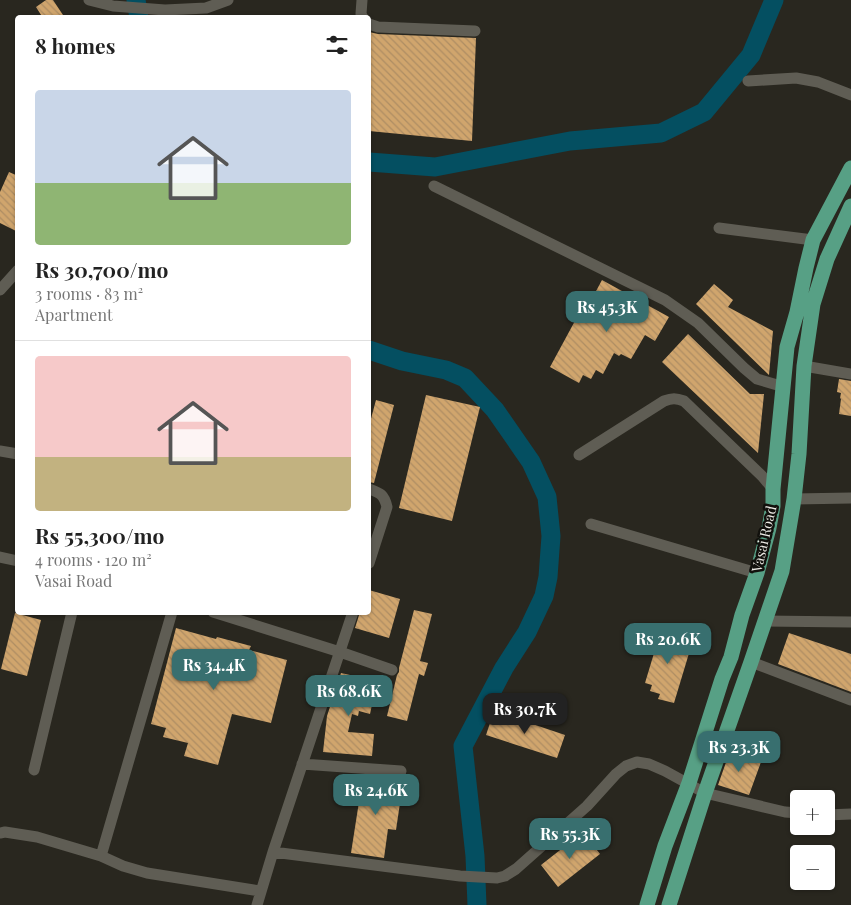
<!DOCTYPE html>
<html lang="en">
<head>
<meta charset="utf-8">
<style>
  body { margin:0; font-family:"Playfair Display",serif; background:#f2f2f2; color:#222; height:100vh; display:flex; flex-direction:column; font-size:19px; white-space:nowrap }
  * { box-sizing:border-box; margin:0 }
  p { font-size:16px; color:#767676 }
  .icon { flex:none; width:28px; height:28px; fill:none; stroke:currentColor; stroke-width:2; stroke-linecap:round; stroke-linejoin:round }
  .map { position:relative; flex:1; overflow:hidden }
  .sheet { position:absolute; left:15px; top:15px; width:356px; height:600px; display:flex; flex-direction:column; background:#fff; border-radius:5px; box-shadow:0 1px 4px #0004 }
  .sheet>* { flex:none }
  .buttons { position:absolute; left:790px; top:790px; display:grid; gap:10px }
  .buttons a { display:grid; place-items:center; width:45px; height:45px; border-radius:5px; background:#fff; box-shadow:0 1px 4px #0004; font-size:25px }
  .price { position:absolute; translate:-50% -42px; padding:0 11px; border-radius:10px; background:#386f6f; color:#fff; font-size:16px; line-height:32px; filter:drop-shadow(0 1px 2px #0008) }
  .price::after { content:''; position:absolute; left:50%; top:30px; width:15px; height:11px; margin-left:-8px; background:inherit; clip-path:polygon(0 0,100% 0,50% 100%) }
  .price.on { background:#222; color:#fff }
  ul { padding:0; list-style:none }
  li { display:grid; align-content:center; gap:10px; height:265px; padding:0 20px }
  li+li { border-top:1px solid #e0e0e0 }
  li span { display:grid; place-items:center; height:155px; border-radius:5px; color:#555 }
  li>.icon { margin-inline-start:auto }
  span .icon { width:90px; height:90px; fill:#fffc; stroke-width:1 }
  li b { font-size:21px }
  h2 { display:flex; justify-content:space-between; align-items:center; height:60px; padding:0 20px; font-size:21px }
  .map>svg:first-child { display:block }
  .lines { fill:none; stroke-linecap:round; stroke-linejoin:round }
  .river { stroke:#044f61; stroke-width:19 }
  .building { fill:url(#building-back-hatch) }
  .minor { stroke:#5f5d54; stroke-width:11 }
  .major { stroke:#57a085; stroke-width:15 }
  .labels { text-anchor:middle; stroke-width:5; stroke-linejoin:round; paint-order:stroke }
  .street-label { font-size:14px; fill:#ebe9e4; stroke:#11100c }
</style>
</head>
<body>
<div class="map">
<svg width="851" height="905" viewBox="0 0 851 905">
  <defs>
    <pattern id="building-back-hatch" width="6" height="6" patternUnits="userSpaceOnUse" patternTransform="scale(1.25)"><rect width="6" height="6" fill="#d0a56d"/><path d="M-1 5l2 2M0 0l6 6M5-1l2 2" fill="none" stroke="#ae8d63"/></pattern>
  </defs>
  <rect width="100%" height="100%" fill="#29271f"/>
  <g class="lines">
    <path class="river" d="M 136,0 L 139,18
      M 369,162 L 435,167 L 570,141 L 661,133 L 704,112 L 751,55 L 774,0
      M 369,350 L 402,361 L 446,370 L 465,378 L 495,410 L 531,462 L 547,497 L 551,536 L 548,577 L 544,596 L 527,632 L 504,668 L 463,746 L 475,856 L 477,905"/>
  </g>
  <path class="building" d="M 46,0 L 53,0 L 65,18 L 43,18 L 36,7 Z
    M 369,32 L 378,34 L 476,38 L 472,141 L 369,131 Z
    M 9,172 L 18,176 L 18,232 L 0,223 L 0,192 Z
    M 602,280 L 669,317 L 655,341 L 645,335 L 631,359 L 621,354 L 619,356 L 614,353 L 603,374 L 596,370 L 591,379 L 583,375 L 579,383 L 550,367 L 576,319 L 580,321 Z
    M 714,284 L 733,300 L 728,307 L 773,331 L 769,375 L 696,304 Z
    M 688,334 L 750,394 L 764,394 L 758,453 L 662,362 Z
    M 839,379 L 851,381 L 851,416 L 839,414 L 841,399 L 840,398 L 841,393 L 837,392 Z
    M 426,395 L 480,407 L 452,521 L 399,508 Z
    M 376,400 L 394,405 L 374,483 L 369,482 L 369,426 Z
    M 369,590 L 400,599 L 389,638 L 355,628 L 360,612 L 369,612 Z
    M 414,610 L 432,614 L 420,661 L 428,663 L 424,676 L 419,674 L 407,721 L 387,716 L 397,675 L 399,672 L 399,668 Z
    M 15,613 L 41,620 L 27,676 L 1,669 Z
    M 176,628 L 216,639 L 217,637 L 251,646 L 249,650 L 287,660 L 271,723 L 232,714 L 218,765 L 184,756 L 188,743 L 163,737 L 166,728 L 151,724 Z
    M 661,630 L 693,640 L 674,703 L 658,699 L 660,694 L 650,691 L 652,685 L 645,683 Z
    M 789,633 L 851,654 L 851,692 L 778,664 Z
    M 341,673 L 377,681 L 370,714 L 359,711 L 358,716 L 352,714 L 348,732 L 374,734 L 372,756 L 323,752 L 327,716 Z
    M 494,711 L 565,735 L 557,758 L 486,735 Z
    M 730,751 L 761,762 L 749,795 L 718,785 Z
    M 363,776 L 403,783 L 396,830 L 388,829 L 384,858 L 351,853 Z
    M 583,832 L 600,854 L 558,887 L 541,865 Z"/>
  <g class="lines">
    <path class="minor" d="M 89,0 L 113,6 L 165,10 L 206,8 L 228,0
      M 362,0 L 361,14 L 363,18
      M 369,24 L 378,27 L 475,31
      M 748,81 L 796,78 L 818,82 L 851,95
      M 434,186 L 665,300 L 698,323 L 744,368 L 757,379 L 784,387
      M 719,228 L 813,240
      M 0,290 L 18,270
      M 804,366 L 851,374
      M 0,451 L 18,454
      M 579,455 L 664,401 C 672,398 676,398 684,401 L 762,476 L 773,489
      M 369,489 C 380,493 384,494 387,507 L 369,563
      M 794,499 L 851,498
      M 591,524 L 757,573
      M 0,557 L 18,561
      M 213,612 L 340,652 L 392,670
      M 764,621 L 851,622
      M 751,662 L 851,700
      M 302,764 L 401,771
      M 34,770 L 72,612
      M 826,815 L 851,814
      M 0,833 L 5,832 L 37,837 L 101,856 L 123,866 L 147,873 L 260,891
      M 273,852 L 460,876 L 497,878 L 505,876 L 516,869 L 587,806 L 616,774 L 626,766 L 637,762 L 649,764 L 665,771 L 705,793 L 785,812 L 799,813
      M 101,856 L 172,612
      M 257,905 L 273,852 L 353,612"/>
    <path class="major" d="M 647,905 L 665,846 L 689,783 L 722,679 L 731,657 L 742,615 L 757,573 L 769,528 L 773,506 L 773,489 L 787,347 L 797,312 L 806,268 L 813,240 L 851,168
      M 669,905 L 705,793 L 751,662 L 782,571 L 794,499 L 799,454 L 804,366 L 813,304 L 827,259 L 851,206"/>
  </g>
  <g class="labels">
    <g class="street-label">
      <text transform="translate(764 539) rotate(-77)" y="5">Vasai Road</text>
    </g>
  </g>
</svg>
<div class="buttons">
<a>+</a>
<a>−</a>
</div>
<b class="price" style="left:607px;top:333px">Rs 45.3K</b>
<b class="price" style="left:668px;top:665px">Rs 20.6K</b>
<b class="price" style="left:214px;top:691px">Rs 34.4K</b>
<b class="price" style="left:349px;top:717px">Rs 68.6K</b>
<b class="price on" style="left:525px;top:735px">Rs 30.7K</b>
<b class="price" style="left:739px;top:773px">Rs 23.3K</b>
<b class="price" style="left:376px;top:816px">Rs 24.6K</b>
<b class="price" style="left:570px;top:860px">Rs 55.3K</b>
<section class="sheet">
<h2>8 homes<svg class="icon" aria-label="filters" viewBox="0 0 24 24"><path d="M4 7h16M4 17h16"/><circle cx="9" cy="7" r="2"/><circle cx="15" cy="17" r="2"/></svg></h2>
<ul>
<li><span style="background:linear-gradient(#c9d6e8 60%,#8fb573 0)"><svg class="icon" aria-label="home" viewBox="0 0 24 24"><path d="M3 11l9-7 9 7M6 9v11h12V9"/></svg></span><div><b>Rs 30,700/mo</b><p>3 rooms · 83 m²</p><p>Apartment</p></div></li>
<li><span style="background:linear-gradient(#f6c9c9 65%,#c2b280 0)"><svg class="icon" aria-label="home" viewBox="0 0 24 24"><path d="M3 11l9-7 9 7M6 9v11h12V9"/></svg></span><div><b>Rs 55,300/mo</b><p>4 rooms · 120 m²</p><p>Vasai Road</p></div></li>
</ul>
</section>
</div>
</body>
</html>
